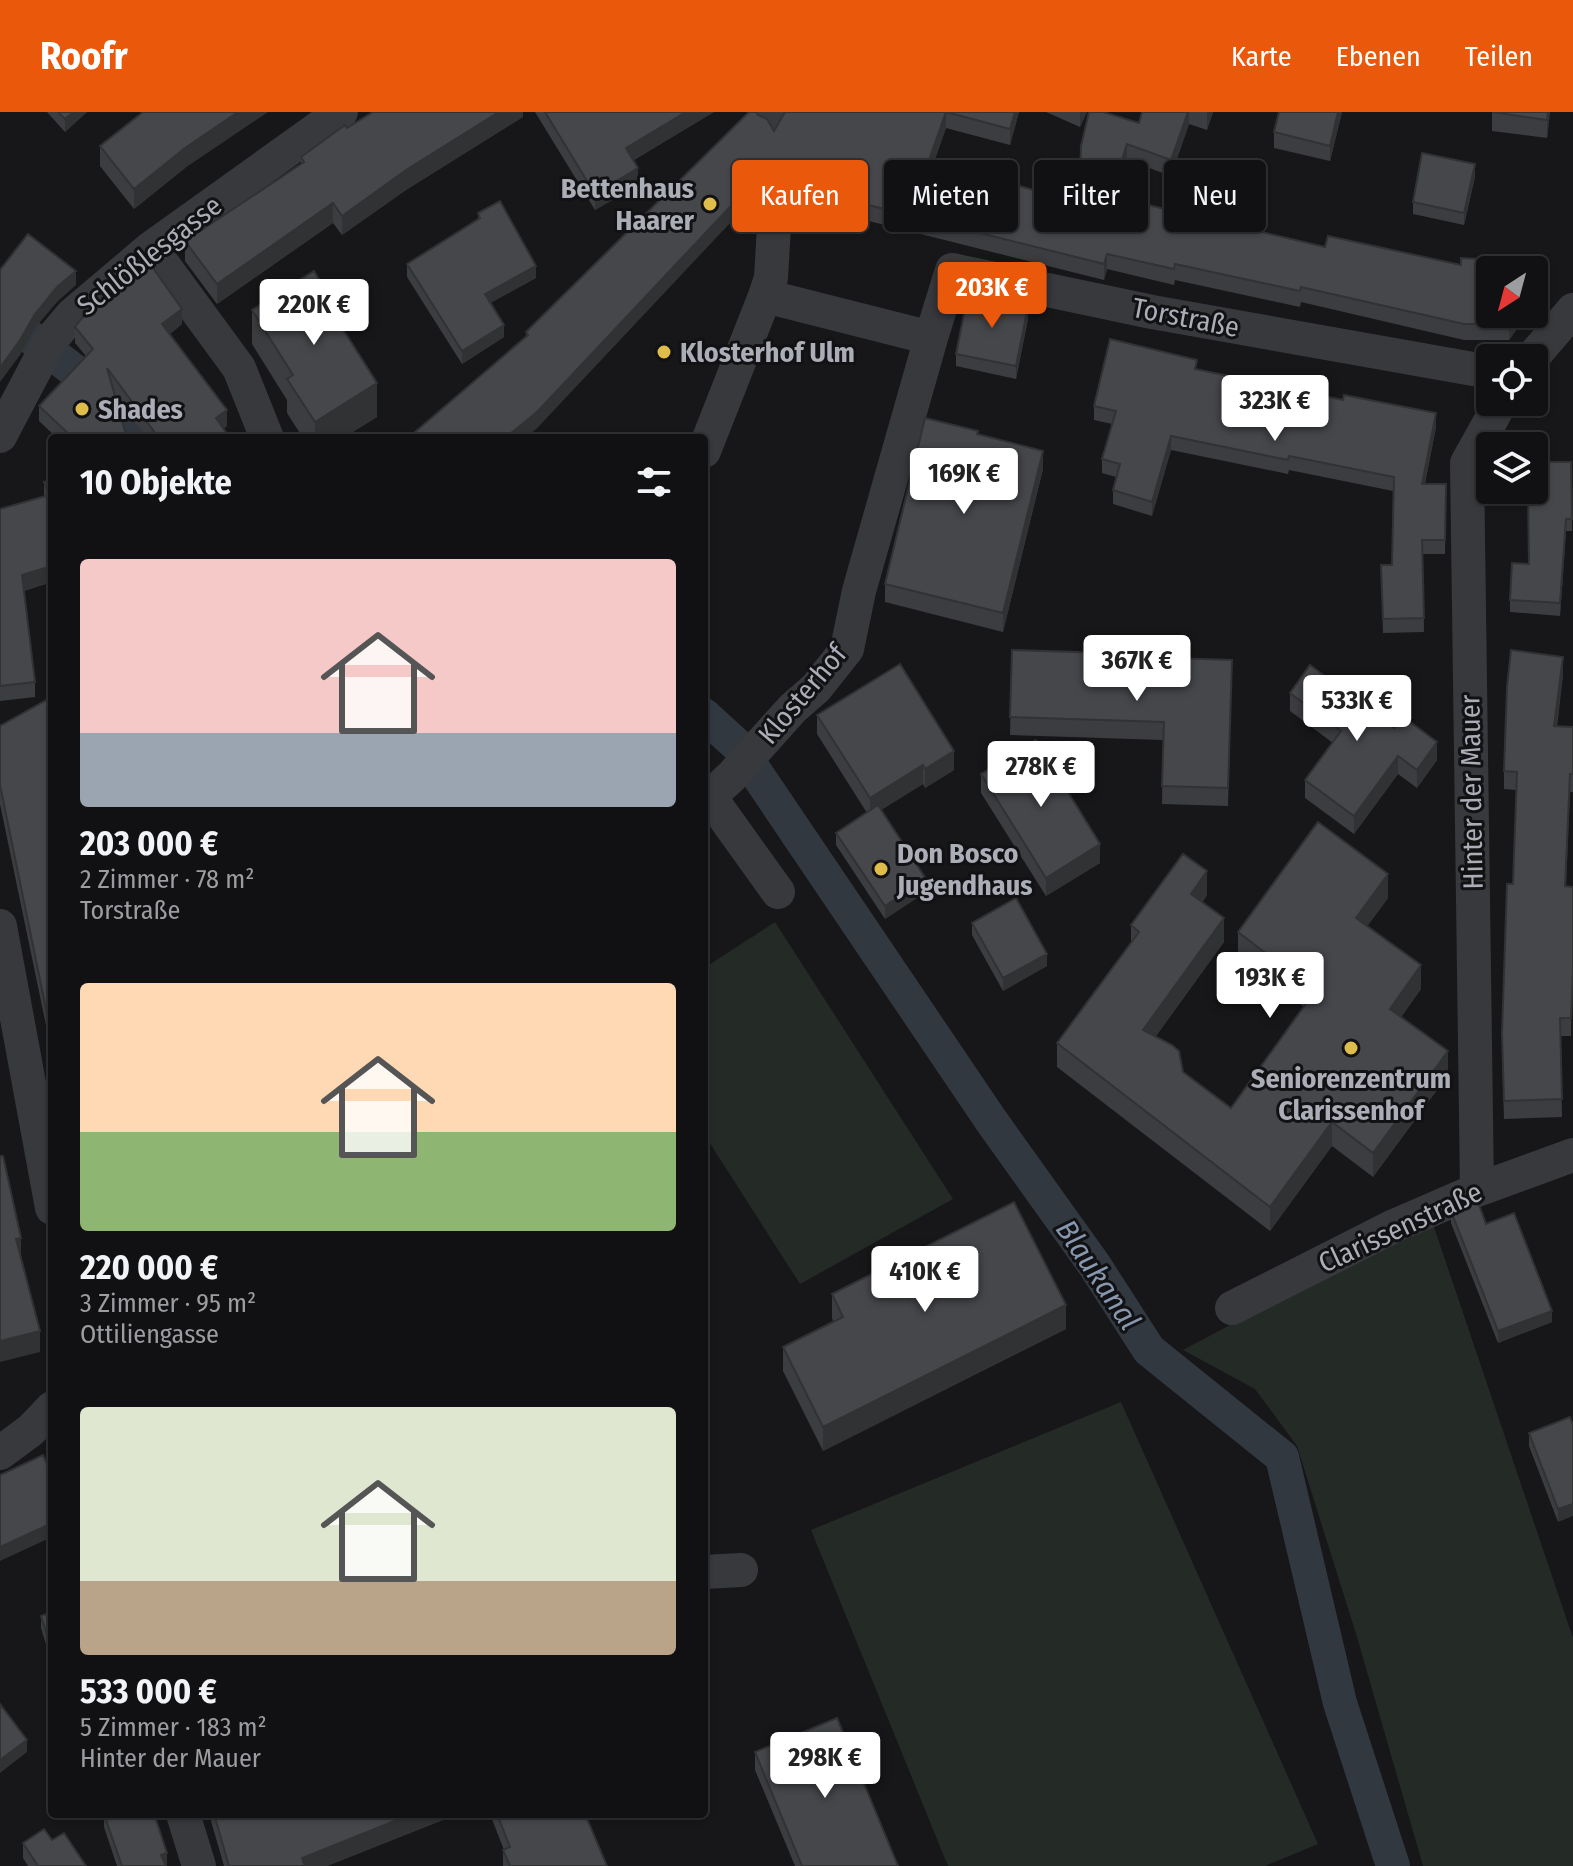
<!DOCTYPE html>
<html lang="de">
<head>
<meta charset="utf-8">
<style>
  body { margin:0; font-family:"Fira Sans Condensed",sans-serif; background:#1a1a1c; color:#f1f3f6; height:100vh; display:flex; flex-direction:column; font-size:30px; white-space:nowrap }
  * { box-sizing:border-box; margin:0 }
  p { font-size:26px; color:#9c9da0 }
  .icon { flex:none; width:44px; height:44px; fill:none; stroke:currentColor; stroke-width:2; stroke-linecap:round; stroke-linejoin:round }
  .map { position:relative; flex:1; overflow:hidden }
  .panel { position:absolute; left:48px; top:322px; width:660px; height:1384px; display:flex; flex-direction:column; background:#111113; border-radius:8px; box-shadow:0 2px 6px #0004,0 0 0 2px #303133 }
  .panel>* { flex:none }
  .top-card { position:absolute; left:732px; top:48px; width:720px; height:72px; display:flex; gap:16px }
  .needle { width:52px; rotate:216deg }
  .buttons { position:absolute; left:1476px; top:144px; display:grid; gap:16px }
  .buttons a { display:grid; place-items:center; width:72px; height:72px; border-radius:8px; background:#111113; box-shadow:0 2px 6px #0004,0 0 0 2px #303133; font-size:40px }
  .price { position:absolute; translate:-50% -68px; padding:0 18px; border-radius:8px; background:#fff; color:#222; font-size:26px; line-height:52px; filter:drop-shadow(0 2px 4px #0008) }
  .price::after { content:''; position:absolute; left:50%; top:48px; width:24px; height:18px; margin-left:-12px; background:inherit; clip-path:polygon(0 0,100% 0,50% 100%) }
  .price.active { background:#ea580c; color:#fff }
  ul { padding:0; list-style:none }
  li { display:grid; align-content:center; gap:16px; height:424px; padding:0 32px }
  li span { display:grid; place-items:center; height:248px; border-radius:8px; color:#555 }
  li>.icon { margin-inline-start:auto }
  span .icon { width:144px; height:144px; fill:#fffc; stroke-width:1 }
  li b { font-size:34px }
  h2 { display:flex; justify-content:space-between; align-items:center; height:96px; padding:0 32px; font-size:34px }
  .chip { padding:0 28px; border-radius:8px; background:#111113; box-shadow:0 2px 6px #0004,0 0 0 2px #303133; font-size:28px; line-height:72px }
  .chip.active { background:#ea580c; color:#fff }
  header { display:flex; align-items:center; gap:48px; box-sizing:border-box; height:112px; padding:0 40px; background:#ea580c; color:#fff }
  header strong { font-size:38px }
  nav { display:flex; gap:44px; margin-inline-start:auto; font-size:28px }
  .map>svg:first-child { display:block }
  .green { fill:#242a25 }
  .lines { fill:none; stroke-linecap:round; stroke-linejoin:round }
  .canal { stroke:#323840; stroke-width:34 }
  .street { stroke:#38393d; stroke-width:34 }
  .wall { fill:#3c3d40 }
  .shaded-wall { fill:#313234 }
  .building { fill:#46474b; stroke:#313234; stroke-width:2 }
  .poi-dot { fill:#debd4a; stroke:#121214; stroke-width:3 }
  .labels { text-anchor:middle; stroke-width:6; stroke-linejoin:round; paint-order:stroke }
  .poi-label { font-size:28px; font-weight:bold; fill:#abadb7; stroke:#121214; text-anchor:start }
  .street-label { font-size:28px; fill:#abadb7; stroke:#121214 }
  .water-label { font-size:30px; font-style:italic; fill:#8697ae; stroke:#121214 }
</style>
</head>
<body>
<header>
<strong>Roofr</strong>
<nav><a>Karte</a><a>Ebenen</a><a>Teilen</a></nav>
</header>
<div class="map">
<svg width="1573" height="1754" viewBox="0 0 1573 1754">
  <rect width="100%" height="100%" fill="#171719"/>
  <path class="green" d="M 775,810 L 953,1087 L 800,1172 L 704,1022 L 704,856 Z
    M 1431,1106 L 1573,1526 L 1573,1754 L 1423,1754 L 1357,1525 L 1297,1334 L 1255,1277 L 1183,1238 Z
    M 1121,1290 L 1318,1732 L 1265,1754 L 948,1754 L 811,1418 Z"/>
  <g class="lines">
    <path class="canal" d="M 0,202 L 126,298 L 140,326
      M 704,603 L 738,634 L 990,1007 L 1095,1154 L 1149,1238 L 1282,1345 L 1340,1591 L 1393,1754"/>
    <path class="street" d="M 770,0 L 771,3
      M 151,136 L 239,256 L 267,326
      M 765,184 L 771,166 L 775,97
      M 931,226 L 952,158 L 1152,200 L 1490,260
      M 1532,246 L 1573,198
      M 0,324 L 50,229 L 72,203 L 151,136 L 341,0
      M 704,339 L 765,184 L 931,226 L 859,479 L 847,537 L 816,576 L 793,596 L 732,664 L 704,690
      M 710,685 L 778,780
      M 0,814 L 52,1096
      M 1477,1078 L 1467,351 L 1501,290
      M 1232,1196 L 1394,1114 L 1477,1078 L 1573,1043
      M 0,1341 L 31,1318 L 52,1296
      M 704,1460 L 741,1458
      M 183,1702 L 199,1754"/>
  </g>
  <path class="wall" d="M 47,0 L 87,0 L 65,20 Z
    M 523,0 L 523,5 L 406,78 L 342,123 L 333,111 L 217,192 L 185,149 L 185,129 L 301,52 L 301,45 L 347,16 Z
    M 535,0 L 714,0 L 634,48 L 638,73 L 595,98 Z
    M 785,0 L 1019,0 L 1010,33 L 946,16 L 934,50 L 1079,91 L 1139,11 L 1142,0 L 1213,0 L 1207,18 L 1189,12 L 1171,64 L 1127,48 L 1114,85 L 1325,135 L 1546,179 L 1490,202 L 1528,202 L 1509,228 L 1464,228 L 1301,190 L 1300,195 L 1175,168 L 1174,173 L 1107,157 L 1104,168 L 793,90 L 787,81 L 777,77 L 763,82 L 758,81 L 537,316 L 525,326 L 408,326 L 526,224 L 526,220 L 774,19 Z
    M 1046,0 L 1087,0 L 1080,15 Z
    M 1342,0 L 1330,49 L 1274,36 L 1274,20 Z
    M 1492,0 L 1550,0 L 1547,26 L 1492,19 Z
    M 100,34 L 185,56 L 134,97 L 100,54 Z
    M 1475,65 L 1464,113 L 1413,102 L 1413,90 Z
    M 478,101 L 536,166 L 490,191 L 504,225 L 462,252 L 407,165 L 407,152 L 478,107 Z
    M 252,198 L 339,211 L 377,305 L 343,326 L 303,326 L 287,301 L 287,288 L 252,232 Z
    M 1028,207 L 1016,267 L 956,254 L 956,242 Z
    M 182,212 L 170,222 L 227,314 L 223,317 L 230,326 L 147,326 L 114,282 L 127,326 L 57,326 L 39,309 L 39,294 L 86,244 L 75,231 L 75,215 Z
    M 1197,257 L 1436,315 L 1425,372 L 1446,372 L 1445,442 L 1423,442 L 1424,520 L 1383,521 L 1381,453 L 1392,453 L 1393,379 L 1289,358 L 1288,362 L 1171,338 L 1152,404 L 1113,392 L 1113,378 L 1116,365 L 1102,361 L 1102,347 L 1112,312 L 1094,308 L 1094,294 Z
    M 1571,350 L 1572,419 L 1566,419 L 1560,504 L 1510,500 L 1510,488 L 1529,452 Z
    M 1043,357 L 1003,520 L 885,490 L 885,472 Z
    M 52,368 L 52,470 L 24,479 L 35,570 L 35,585 L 0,589 L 0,397 L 44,384 L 44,370 Z
    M 1012,538 L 1140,545 L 1232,548 L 1228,694 L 1162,692 L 1163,628 L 1010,623 Z
    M 1563,563 L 1557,615 L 1573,615 L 1573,680 L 1570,680 L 1566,774 L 1573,775 L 1571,924 L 1560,924 L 1562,1005 L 1504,1007 L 1502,940 L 1513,772 L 1516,678 L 1504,677 L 1504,659 Z
    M 1290,581 L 1437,648 L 1417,676 L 1398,662 L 1354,722 L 1305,686 L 1305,668 L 1333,631 L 1290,599 Z
    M 52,585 L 52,942 L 0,692 L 0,614 Z
    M 817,603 L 954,658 L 925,676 L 923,672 L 881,698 L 926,780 L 885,807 L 836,733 L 836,721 L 867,701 L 817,622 Z
    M 981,662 L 1100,751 L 1046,784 L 981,681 Z
    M 1207,783 L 1202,791 L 1224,830 L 1156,924 L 1183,960 L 1231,996 L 1304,895 L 1238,844 L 1238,820 L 1388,786 L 1367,814 L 1421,877 L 1401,905 L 1448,963 L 1373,1065 L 1332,1034 L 1270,1119 L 1057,955 L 1057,931 L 1131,831 L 1131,813 Z
    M 972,811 L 1047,854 L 1003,879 L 972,823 Z
    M 1451,1099 L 1552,1210 L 1498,1231 L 1451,1111 Z
    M 832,1182 L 1066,1217 L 823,1339 L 783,1259 L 783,1235 L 833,1209 L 832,1206 Z
    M 1570,1305 L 1558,1410 L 1529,1334 L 1529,1321 Z
    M 52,1500 L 52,1552 L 41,1516 L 41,1504 Z
    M 755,1640 L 898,1754 L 795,1754 L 755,1658 Z
    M 104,1702 L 167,1754 L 117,1754 L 104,1715 Z
    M 209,1702 L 458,1702 L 327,1754 L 224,1754 Z
    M 490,1702 L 585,1702 L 607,1754 L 503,1754 L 503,1738 L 504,1738 Z
    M 52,1728 L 86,1754 L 28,1754 L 23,1746 L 23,1731 Z"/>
  <path class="shaded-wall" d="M 73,0 L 87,0 L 65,20 L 65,7 Z
    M 238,0 L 268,0 L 185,56 L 134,97 L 134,77 L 185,36 Z
    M 499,0 L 523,0 L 523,5 L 406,78 L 342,123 L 342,104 L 406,58 Z
    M 686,0 L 714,0 L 626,52 L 626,36 Z
    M 946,0 L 946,16 L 929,64 L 929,48 Z
    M 1015,0 L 1019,0 L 1010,33 L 1010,17 Z
    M 1080,0 L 1087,0 L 1080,15 Z
    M 1188,0 L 1189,0 L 1189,12 L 1171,64 L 1171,48 Z
    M 1207,0 L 1213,0 L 1207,18 Z
    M 1338,0 L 1342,0 L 1330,49 L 1330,34 Z
    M 1548,0 L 1550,0 L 1547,26 L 1547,8 Z
    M 1127,32 L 1127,48 L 1110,100 L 1110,84 Z
    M 1475,52 L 1475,65 L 1464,113 L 1464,101 Z
    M 638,56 L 638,73 L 595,98 L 595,82 Z
    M 777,61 L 777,77 L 763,82 L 763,66 Z
    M 758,65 L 758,81 L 537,316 L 525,326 L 505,326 Z
    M 333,91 L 333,111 L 217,192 L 217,172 Z
    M 1107,142 L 1107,157 L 1104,168 L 1104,152 Z
    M 536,154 L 536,166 L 485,194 L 485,182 Z
    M 76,159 L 76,173 L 57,190 L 35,216 L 20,243 L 0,270 L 0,256 L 35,202 L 57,175 Z
    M 1546,163 L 1546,179 L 1534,195 L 1534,179 Z
    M 1028,194 L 1028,207 L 1016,267 L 1016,254 Z
    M 182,197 L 182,212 L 162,228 L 162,212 Z
    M 339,200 L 339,234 L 334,203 Z
    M 1516,202 L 1528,202 L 1509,228 L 1509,212 Z
    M 504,213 L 504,225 L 462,252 L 462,239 Z
    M 377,271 L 377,305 L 343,326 L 315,326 L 315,310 Z
    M 227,298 L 227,314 L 216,322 L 216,306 Z
    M 1436,301 L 1436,315 L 1422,386 L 1422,372 Z
    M 1171,324 L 1171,338 L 1152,404 L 1152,390 Z
    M 1043,339 L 1043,357 L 1003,520 L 1003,501 Z
    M 1566,407 L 1566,419 L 1560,504 L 1560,491 Z
    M 52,454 L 52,470 L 22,479 L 22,463 Z
    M 1563,545 L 1563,563 L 1554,632 L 1554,614 Z
    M 1437,630 L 1437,648 L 1417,676 L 1417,658 Z
    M 954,639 L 954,658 L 925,676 L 925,657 Z
    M 1398,644 L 1398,662 L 1354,722 L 1354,704 Z
    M 923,653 L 923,672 L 870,705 L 870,686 Z
    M 1100,732 L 1100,751 L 1046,784 L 1046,766 Z
    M 1207,759 L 1207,783 L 1191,807 L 1191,782 Z
    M 1388,762 L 1388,786 L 1356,830 L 1356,806 Z
    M 926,767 L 926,780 L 885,807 L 885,794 Z
    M 1224,806 L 1224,830 L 1143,942 L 1143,918 Z
    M 1047,842 L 1047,854 L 1003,879 L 1003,866 Z
    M 1421,853 L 1421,877 L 1390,921 L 1390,897 Z
    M 1448,939 L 1448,963 L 1373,1065 L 1373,1041 Z
    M 1332,1010 L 1332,1034 L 1270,1119 L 1270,1095 Z
    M 21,1126 L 21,1148 L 16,1127 Z
    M 1066,1193 L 1066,1217 L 823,1339 L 823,1315 Z
    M 1552,1199 L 1552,1210 L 1498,1231 L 1498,1219 Z
    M 40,1219 L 40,1240 L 0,1250 L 0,1229 Z
    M 1573,1392 L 1573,1404 L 1558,1410 L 1558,1397 Z
    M 52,1411 L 52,1425 L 0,1449 L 0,1435 Z
    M 27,1628 L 27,1640 L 0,1661 L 0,1648 Z
    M 412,1702 L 458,1702 L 327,1754 L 302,1754 L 302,1746 Z
    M 167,1741 L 167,1754 L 161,1754 L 161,1743 Z"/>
  <path class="building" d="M 58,0 L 73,0 L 65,7 Z
    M 143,0 L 238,0 L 185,36 L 134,77 L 100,34 Z
    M 373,0 L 499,0 L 406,58 L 342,104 L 333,91 L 217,172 L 185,129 L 304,50 L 301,45 L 345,13 L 347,16 Z
    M 545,0 L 686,0 L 626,36 L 638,56 L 595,82 Z
    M 749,0 L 756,0 L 758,3 L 767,7 L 774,19 L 785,0 L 1015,0 L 1010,17 L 946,0 L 929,48 L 1079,91 L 1081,34 L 1089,0 L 1103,0 L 1139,11 L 1142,0 L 1188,0 L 1171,48 L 1127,32 L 1110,84 L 1325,135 L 1328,124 L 1461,153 L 1461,146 L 1521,149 L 1546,163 L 1534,179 L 1534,158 L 1490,158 L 1490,202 L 1516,202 L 1509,212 L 1464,212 L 1301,175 L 1300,179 L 1175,152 L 1174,157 L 1107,142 L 1104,152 L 793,74 L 787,65 L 777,61 L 763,66 L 758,65 L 537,300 L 505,326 L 408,326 L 528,223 L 526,220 Z
    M 1279,0 L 1338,0 L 1330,34 L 1274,20 Z
    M 1492,0 L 1548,0 L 1547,8 Z
    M 1422,41 L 1475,52 L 1464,101 L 1413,90 Z
    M 500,89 L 536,154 L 485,182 L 504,213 L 462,239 L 407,152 L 480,106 L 478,101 Z
    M 28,122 L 76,159 L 57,175 L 35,202 L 20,228 L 0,256 L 0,158 Z
    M 148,149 L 182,197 L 162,212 L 227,298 L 216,306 L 230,326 L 159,326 L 107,256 L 127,326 L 73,326 L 39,294 L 93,237 L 75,215 L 86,201 Z
    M 314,159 L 339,200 L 334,203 L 377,271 L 315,310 L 287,267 L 293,263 L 252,198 Z
    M 968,182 L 1028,194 L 1016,254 L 956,242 Z
    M 1110,227 L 1197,248 L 1195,257 L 1343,288 L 1344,283 L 1436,301 L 1422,372 L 1446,372 L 1445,428 L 1422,428 L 1424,506 L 1383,507 L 1381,453 L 1392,453 L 1394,365 L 1289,344 L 1288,348 L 1171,324 L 1152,390 L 1113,378 L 1120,352 L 1102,347 L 1116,299 L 1094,294 Z
    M 925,306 L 978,319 L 977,322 L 1043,339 L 1003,501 L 885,472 Z
    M 1534,350 L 1571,350 L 1572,407 L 1566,407 L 1560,491 L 1510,488 L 1512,451 L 1529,452 L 1528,378 L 1534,378 Z
    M 52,368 L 52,454 L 22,463 L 35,570 L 0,574 L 0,397 L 49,383 L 44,370 Z
    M 1012,538 L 1140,542 L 1140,545 L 1232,548 L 1228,676 L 1162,674 L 1164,610 L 1010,605 Z
    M 1511,538 L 1563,545 L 1554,614 L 1573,615 L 1573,662 L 1570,662 L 1565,774 L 1573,775 L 1573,858 L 1571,906 L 1560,906 L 1562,987 L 1504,989 L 1502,922 L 1507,772 L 1513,772 L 1517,660 L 1504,659 L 1507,575 Z
    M 900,552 L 954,639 L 925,657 L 923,653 L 870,686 L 817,603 Z
    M 1310,553 L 1394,616 L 1402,604 L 1437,630 L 1417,658 L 1398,644 L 1354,704 L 1305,668 L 1341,619 L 1290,581 Z
    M 52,585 L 52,926 L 0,673 L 0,614 Z
    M 1036,628 L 1100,732 L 1046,766 L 981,662 Z
    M 878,693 L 926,767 L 885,794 L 836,721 Z
    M 1318,710 L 1388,762 L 1356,806 L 1421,853 L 1390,897 L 1448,939 L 1373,1041 L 1332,1010 L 1270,1095 L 1057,931 L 1139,820 L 1131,813 L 1183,742 L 1207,759 L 1191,782 L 1224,806 L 1143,918 L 1172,933 L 1179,939 L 1183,960 L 1231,996 L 1315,879 L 1238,820 Z
    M 1016,786 L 1047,842 L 1003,866 L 972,811 Z
    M 0,1044 L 3,1044 L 21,1126 L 16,1127 L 40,1219 L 0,1229 Z
    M 1014,1090 L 1066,1193 L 823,1315 L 783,1235 L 843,1205 L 832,1182 Z
    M 1478,1090 L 1486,1112 L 1514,1101 L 1552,1199 L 1498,1219 L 1451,1099 Z
    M 1570,1305 L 1573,1313 L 1573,1392 L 1558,1397 L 1529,1321 Z
    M 43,1343 L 52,1363 L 52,1411 L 0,1435 L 0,1363 Z
    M 52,1500 L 52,1539 L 41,1504 Z
    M 0,1592 L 27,1628 L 0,1648 Z
    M 837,1606 L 898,1754 L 802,1754 L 755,1640 Z
    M 104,1702 L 154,1702 L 167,1741 L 161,1743 L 166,1754 L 122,1754 Z
    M 214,1702 L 412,1702 L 302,1746 L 305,1754 L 229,1754 Z
    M 497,1702 L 585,1702 L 607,1754 L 510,1754 L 503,1738 L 510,1735 Z
    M 44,1717 L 52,1728 L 64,1721 L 86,1754 L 38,1754 L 23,1731 Z"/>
  <g class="poi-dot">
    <circle cx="710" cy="92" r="8"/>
    <circle cx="664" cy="240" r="8"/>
    <circle cx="82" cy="297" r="8"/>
    <circle cx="881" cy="757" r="8"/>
    <circle cx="1351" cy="936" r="8"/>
  </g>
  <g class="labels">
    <g class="poi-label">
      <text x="694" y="86" text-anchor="end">Bettenhaus<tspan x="694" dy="32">Haarer</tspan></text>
      <text x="680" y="250">Klosterhof Ulm</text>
      <text x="98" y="307">Shades</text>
      <text x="897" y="751">Don Bosco<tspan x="897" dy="32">Jugendhaus</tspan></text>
      <text x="1351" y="976" text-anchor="middle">Seniorenzentrum<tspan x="1351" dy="32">Clarissenhof</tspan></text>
    </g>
    <g class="street-label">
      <text transform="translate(149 143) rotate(-38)" y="10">Schlößlesgasse</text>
      <text transform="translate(1186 205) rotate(11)" y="10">Torstraße</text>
      <text transform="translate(802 582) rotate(-50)" y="10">Klosterhof</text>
      <text transform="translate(1471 680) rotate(-91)" y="10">Hinter der Mauer</text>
      <text transform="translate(1400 1115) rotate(-25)" y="10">Clarissenstraße</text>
    </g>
    <g class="water-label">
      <text transform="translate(1098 1163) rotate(56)" y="10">Blaukanal</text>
    </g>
  </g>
</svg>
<div class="buttons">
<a><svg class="needle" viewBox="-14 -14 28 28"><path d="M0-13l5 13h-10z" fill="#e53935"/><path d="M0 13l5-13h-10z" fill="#9c9da0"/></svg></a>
<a><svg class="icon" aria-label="locate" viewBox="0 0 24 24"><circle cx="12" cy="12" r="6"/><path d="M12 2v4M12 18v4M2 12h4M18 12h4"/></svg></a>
<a><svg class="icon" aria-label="layers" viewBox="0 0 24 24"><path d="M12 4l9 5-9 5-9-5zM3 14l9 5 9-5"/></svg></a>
</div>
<b class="price active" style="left:992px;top:218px">203K €</b>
<b class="price" style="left:314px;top:235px">220K €</b>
<b class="price" style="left:1275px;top:331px">323K €</b>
<b class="price" style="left:964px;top:404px">169K €</b>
<b class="price" style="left:1137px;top:591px">367K €</b>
<b class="price" style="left:1357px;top:631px">533K €</b>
<b class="price" style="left:1041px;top:697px">278K €</b>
<b class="price" style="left:1270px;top:908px">193K €</b>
<b class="price" style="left:925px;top:1202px">410K €</b>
<b class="price" style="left:825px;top:1688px">298K €</b>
<div class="top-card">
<a class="chip active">Kaufen</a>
<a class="chip">Mieten</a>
<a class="chip">Filter</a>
<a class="chip">Neu</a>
</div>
<section class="panel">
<h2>10 Objekte<svg class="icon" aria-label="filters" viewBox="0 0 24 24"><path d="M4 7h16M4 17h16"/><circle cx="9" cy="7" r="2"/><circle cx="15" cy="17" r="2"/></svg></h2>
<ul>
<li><span style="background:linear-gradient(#f6c9c9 70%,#9aa5b1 0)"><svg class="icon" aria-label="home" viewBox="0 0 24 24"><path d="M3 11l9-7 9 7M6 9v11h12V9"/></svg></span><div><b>203 000 €</b><p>2 Zimmer · 78 m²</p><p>Torstraße</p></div></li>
<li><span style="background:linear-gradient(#ffd9b3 60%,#8fb573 0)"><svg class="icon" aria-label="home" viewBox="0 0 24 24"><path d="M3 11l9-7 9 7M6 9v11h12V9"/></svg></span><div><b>220 000 €</b><p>3 Zimmer · 95 m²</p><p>Ottiliengasse</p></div></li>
<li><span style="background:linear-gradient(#dfe7d0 70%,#b9a48a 0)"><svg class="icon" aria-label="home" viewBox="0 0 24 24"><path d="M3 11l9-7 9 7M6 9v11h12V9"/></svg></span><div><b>533 000 €</b><p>5 Zimmer · 183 m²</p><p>Hinter der Mauer</p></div></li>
</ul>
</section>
</div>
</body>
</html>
